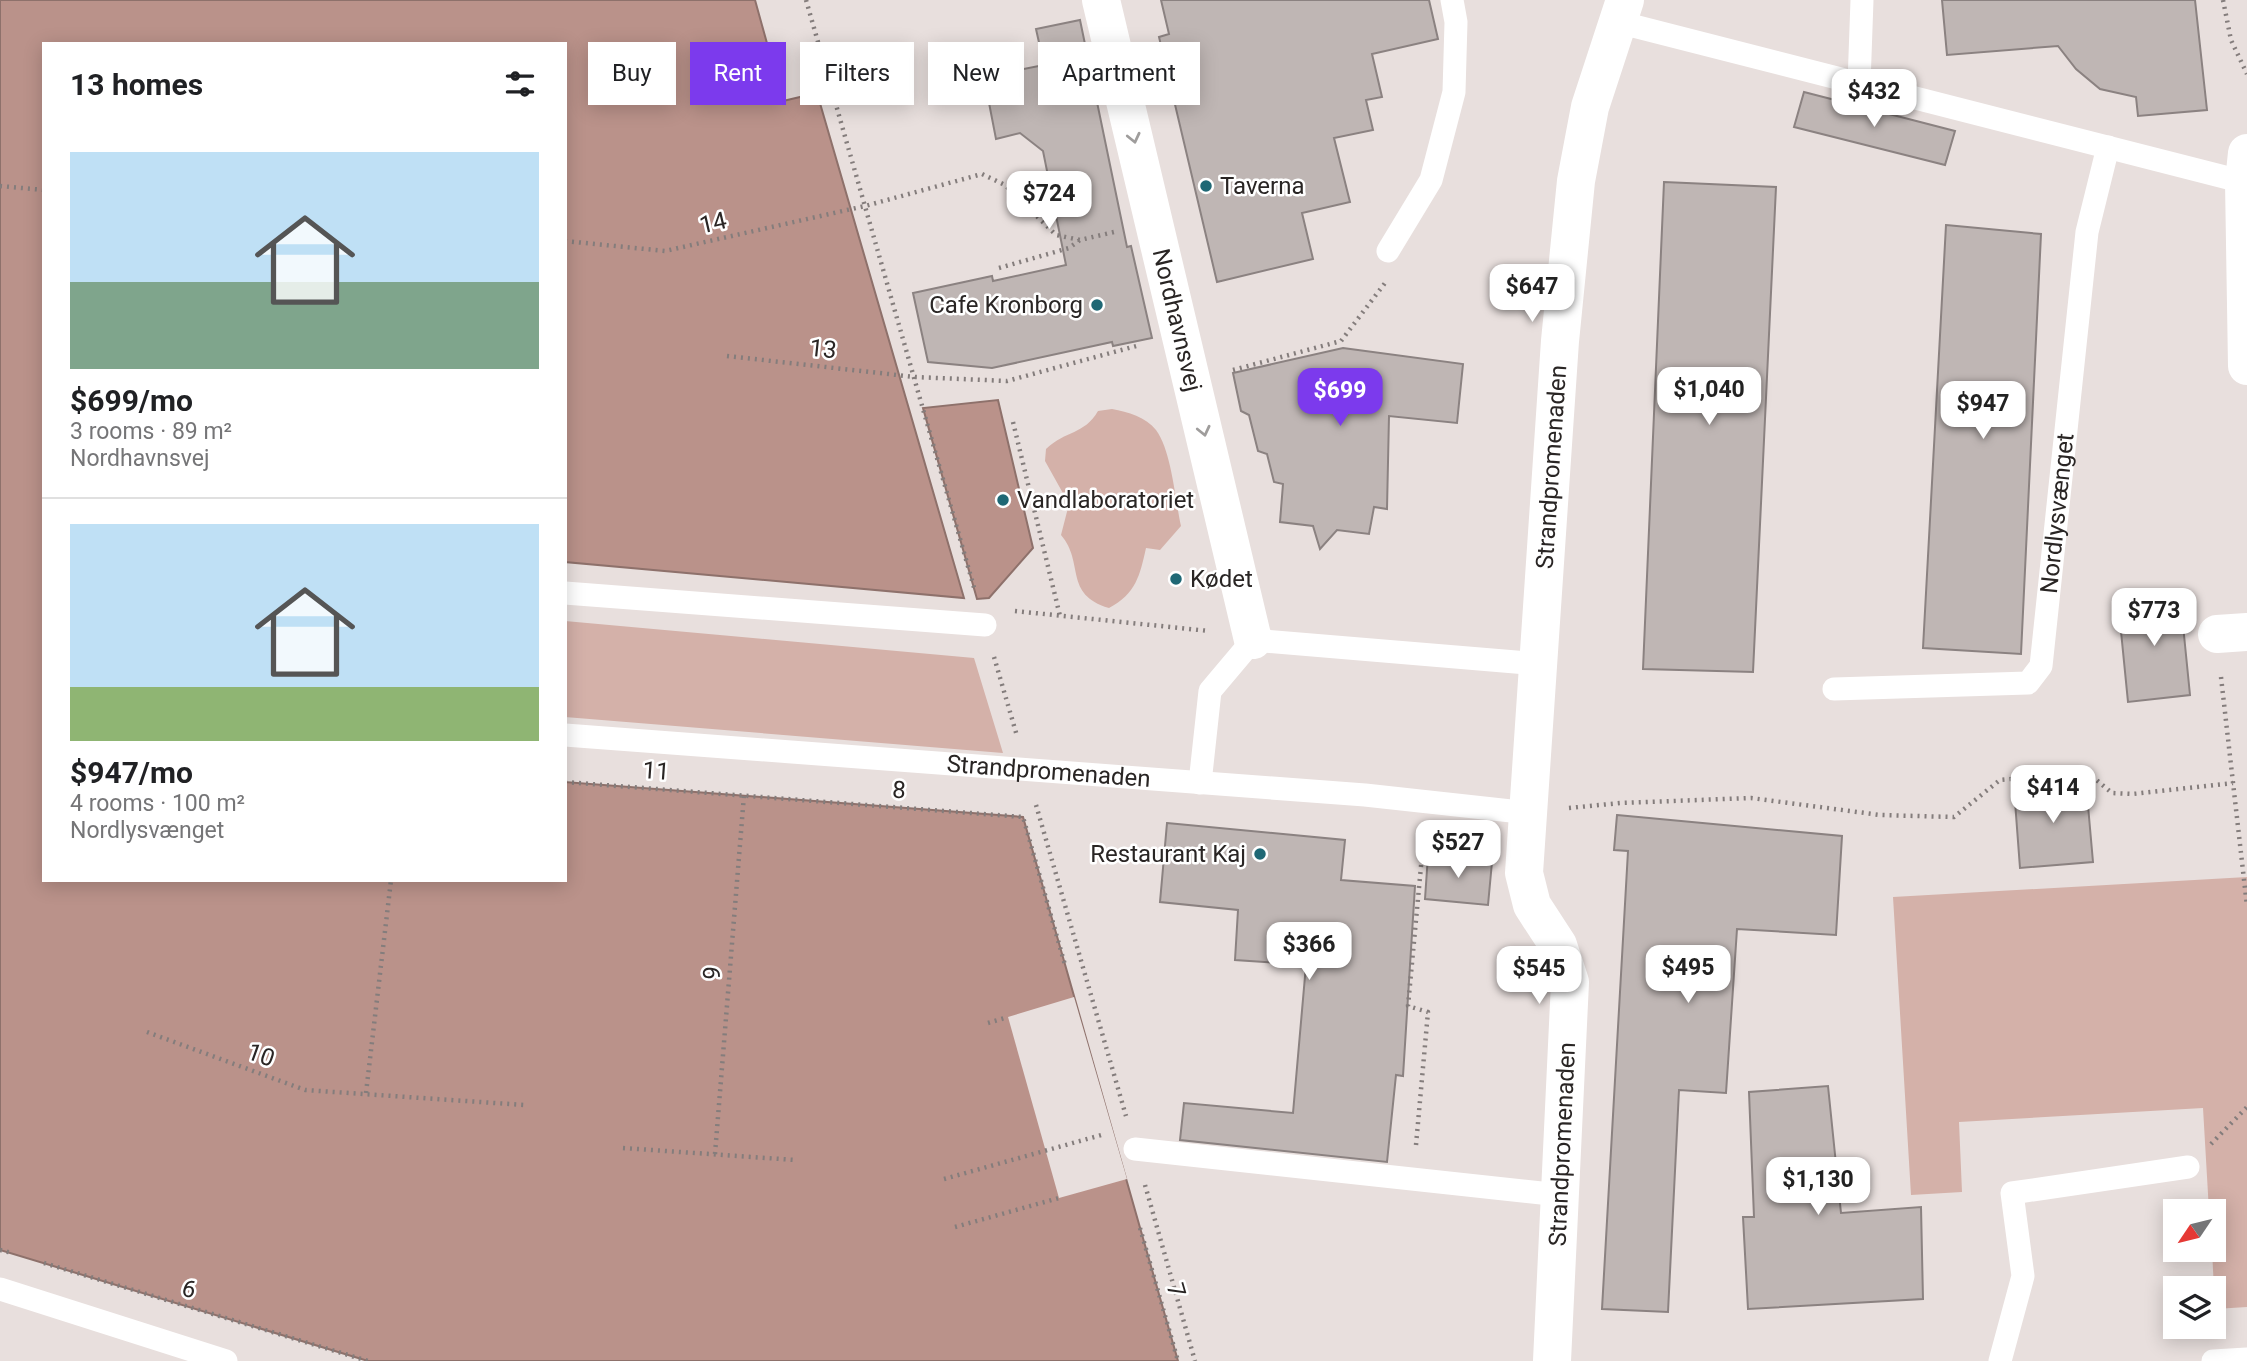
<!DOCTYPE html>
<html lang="en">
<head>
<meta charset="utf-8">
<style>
  body { margin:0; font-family:Roboto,sans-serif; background:#f2f2f2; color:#202124; height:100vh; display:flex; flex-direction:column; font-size:26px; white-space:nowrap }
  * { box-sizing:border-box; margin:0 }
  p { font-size:23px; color:#757577 }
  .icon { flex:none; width:38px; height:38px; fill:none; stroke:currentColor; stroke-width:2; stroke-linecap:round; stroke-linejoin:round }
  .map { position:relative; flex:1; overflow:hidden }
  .sheet { position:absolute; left:42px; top:42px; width:525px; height:840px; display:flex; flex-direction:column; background:#fff; border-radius:0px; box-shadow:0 4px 18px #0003 }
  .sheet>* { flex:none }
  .guide { position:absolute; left:588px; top:42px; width:665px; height:63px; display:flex; gap:14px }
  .needle { width:46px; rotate:235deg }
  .tools { position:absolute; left:2163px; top:1199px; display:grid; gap:14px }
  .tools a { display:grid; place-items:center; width:63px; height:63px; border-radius:0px; background:#fff; box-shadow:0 4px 18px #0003; font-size:35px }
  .price { position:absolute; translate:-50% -60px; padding:0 16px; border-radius:14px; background:#fff; color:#222; font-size:23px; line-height:46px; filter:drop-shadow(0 2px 4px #0008) }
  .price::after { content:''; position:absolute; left:50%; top:42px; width:21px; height:16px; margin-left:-10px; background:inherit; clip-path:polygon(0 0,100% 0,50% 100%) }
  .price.current { background:#7c3aed; color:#fff }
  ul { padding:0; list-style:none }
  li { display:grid; align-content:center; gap:14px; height:371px; padding:0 28px }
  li+li { border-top:2px solid #e0e0e0 }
  li span { display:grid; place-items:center; height:217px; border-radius:0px; color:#555 }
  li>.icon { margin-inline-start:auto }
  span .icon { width:126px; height:126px; fill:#fffc; stroke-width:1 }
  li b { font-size:30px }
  h2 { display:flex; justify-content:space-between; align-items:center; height:84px; padding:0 28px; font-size:30px }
  .pill { padding:0 24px; border-radius:0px; background:#fff; box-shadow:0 4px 18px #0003; font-size:24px; line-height:63px }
  .pill.current { background:#7c3aed; color:#fff }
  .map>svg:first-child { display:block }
  .green { fill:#d4b1a9 }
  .water { fill:#ba928a; stroke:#8e716b; stroke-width:2 }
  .pier { fill:#e8dfdd }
  .building { fill:#bfb6b4; stroke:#8b8281; stroke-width:2 }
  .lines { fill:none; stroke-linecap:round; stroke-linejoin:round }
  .path { stroke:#847d7c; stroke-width:4.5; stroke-dasharray:2 5; stroke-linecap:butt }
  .lane { stroke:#fff; stroke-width:23 }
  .street { stroke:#fff; stroke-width:38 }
  .oneway { stroke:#9f9d9c }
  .poi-dot { fill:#1f6875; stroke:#fff; stroke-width:2.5 }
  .labels { text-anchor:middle; stroke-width:5; stroke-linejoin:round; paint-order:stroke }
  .poi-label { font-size:24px; fill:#292524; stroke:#fff; text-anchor:start }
  .street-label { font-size:24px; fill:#292524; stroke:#fff }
</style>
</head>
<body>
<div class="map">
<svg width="2247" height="1361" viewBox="0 0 2247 1361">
  <rect width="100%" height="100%" fill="#e8dfdd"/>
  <path class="green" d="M 1112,409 C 1128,412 1146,417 1156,430 C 1172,452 1175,500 1181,526 L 1160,550 L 1146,548 C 1140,575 1136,594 1109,608 C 1063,594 1085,563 1061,535 L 1069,504 L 1045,461 L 1046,449 C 1066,430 1084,435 1098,411 Z
    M 565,621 L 974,658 L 1003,753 L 565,717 Z
    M 2247,877 L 2247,1307 L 2215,1309 L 2212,1250 L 2214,1211 L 2209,1211 L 2203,1108 L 1959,1122 L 1962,1192 L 1911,1195 L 1893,897 Z"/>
  <path class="water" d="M 0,0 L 755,0 L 783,101 L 817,93 L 964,598 L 565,562 L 565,44 L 44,44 L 44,880 L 565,880 L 565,782 L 1023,817 L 1178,1361 L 368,1361 L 0,1250 Z
    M 998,400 L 1033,548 L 989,598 L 977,599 L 923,408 Z"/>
  <path class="pier" d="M 1074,997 L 1127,1179 L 1059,1198 L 1008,1017 Z"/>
  <path class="building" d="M 1161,0 L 1429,0 L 1438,39 L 1372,54 L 1382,97 L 1366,100 L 1373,130 L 1334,138 L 1350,202 L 1302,213 L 1313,259 L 1217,282 L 1159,37 L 1169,34 Z
    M 1942,0 L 2195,0 L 2207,110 L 2138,116 L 2136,97 L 2100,89 L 2076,69 L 2058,46 L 1947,55 Z
    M 1080,20 L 1127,247 L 1131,246 L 1152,338 L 1113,346 L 1112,342 L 992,368 L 928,362 L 913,293 L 992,276 L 993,281 L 1066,265 L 1043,151 L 1020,133 L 996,139 L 984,77 L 1044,65 L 1036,29 Z
    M 1804,92 L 1955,131 L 1945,165 L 1794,127 Z
    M 1664,182 L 1776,187 L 1753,672 L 1643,669 Z
    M 1946,225 L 2041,234 L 2021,654 L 1923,648 Z
    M 1343,348 L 1463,364 L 1457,423 L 1389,416 L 1387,509 L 1374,507 L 1369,534 L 1337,530 L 1320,549 L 1313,526 L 1280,522 L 1283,484 L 1274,482 L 1267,454 L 1258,451 L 1249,415 L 1241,411 L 1233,373 Z
    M 2180,595 L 2190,695 L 2128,702 L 2118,601 Z
    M 2086,783 L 2093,862 L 2020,868 L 2014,788 Z
    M 1617,815 L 1842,836 L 1836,935 L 1737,929 L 1726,1093 L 1679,1090 L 1668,1312 L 1602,1309 L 1628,851 L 1614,850 Z
    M 1167,823 L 1345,840 L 1341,880 L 1415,886 L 1403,1076 L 1396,1075 L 1387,1162 L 1180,1140 L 1184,1103 L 1293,1113 L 1306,965 L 1235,960 L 1238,910 L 1160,902 Z
    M 1428,855 L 1492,862 L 1488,905 L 1425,899 Z
    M 1828,1086 L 1841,1213 L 1921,1207 L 1923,1299 L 1748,1309 L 1743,1217 L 1754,1217 L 1749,1092 Z"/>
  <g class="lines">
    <path class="path" d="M 806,0 L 975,591
      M 2223,0 L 2231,40 L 2247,74
      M 0,186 L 44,190
      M 565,241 L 665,251 L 865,206 L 982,174 L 1005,185 L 1056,235 L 1080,240 L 1114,232
      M 999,268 L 1069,248 L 1080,240
      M 727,356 L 915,377 L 1007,381 L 1140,345
      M 1233,370 L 1341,341 L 1385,283
      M 1013,422 L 1060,616
      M 1015,611 L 1209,631
      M 994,657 L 1017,736
      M 2221,677 L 2247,906
      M 565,782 L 1023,817 L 1065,965
      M 1036,805 L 1126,1116
      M 1569,808 L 1620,803 L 1751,798 L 1880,815 L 1954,817 L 2000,780 L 2087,772 L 2112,793 L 2133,794 L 2233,783
      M 988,1023 L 1008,1017
      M 147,1032 L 305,1090 L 524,1105
      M 366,1093 L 391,880
      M 2211,1144 L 2247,1107
      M 1416,1145 L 1428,1012 L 1408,1006 L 1424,834
      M 623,1148 L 795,1160
      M 715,1154 L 744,795
      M 944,1179 L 1105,1134
      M 1145,1185 L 1195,1361
      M 955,1227 L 1059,1198
      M 1140,1228 L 1178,1361
      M 0,1250 L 12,1253
      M 44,1263 L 368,1361"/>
    <g class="lane">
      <path d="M 1618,22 L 2244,182"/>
      <path d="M 1859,84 L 1862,0"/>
      <path d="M 1388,251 L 1431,180 L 1454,92 L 1456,22 L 1452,0"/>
      <path d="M 565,593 L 985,625"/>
      <path id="s1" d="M 1834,689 L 2028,683 L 2041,666 L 2087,232 L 2108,147"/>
      <path id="s2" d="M 565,735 L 1365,795 L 1530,813"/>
      <path d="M 1200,783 L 1210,691 L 1253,640 L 1539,664"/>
      <path d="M 1135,1149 L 1560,1195"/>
      <path d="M 0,1289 L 226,1361"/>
      <path d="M 2000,1361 L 2023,1276 L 2012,1193 L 2188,1167"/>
      <path d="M 2213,1361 L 2247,1359"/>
    </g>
    <g class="street">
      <path id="s3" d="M 1101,0 L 1253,640"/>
      <path d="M 2247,153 L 2244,182 L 2247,366"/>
      <path d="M 2217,634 L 2247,632"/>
      <path id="s4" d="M 1552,1361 L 1570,982 L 1558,945 L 1532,905 L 1524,873 L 1560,341 L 1576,181 L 1590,107 L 1625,0"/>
    </g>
  </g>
  <defs><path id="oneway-chevron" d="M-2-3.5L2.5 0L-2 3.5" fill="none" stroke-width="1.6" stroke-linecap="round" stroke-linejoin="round" transform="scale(1.75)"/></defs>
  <g class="oneway">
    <use href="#oneway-chevron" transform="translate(1134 138) rotate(77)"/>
    <use href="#oneway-chevron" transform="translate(1204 431) rotate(77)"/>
  </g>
  <g class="poi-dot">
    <circle cx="1206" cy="186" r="7"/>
    <circle cx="1097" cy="305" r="7"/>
    <circle cx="1003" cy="500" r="7"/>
    <circle cx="1176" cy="579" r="7"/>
    <circle cx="1260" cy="854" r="7"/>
  </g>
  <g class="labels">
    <g class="poi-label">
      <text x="1220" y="194">Taverna</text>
      <text x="1083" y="313" text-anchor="end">Cafe Kronborg</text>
      <text x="1017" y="508">Vandlaboratoriet</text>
      <text x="1190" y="587">Kødet</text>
      <text x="1246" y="862" text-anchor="end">Restaurant Kaj</text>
    </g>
    <g class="street-label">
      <text transform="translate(713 223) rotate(-13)" y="8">14</text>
      <text dy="8" stroke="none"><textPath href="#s3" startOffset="329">Nordhavnsvej</textPath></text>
      <text transform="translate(823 349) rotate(6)" y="8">13</text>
      <text dy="8" stroke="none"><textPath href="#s4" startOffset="906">Strandpromenaden</textPath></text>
      <text dy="8" stroke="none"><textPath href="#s1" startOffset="369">Nordlysvænget</textPath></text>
      <text transform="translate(656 771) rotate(4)" y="8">11</text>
      <text dy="8" stroke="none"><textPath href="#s2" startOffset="485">Strandpromenaden</textPath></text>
      <text transform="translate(899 790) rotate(4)" y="8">8</text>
      <text transform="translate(712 973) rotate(-85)" y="8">9</text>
      <text transform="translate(261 1055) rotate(20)" y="8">10</text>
      <text dy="8" stroke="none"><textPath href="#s4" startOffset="217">Strandpromenaden</textPath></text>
      <text transform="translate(189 1289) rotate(17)" y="8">6</text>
      <text transform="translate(1176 1290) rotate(74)" y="8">7</text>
    </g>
  </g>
</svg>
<div class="tools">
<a><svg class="needle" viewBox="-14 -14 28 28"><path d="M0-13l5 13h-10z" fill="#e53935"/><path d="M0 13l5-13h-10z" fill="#757577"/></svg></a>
<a><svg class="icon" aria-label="layers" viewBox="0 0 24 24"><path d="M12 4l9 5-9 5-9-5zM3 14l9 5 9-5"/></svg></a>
</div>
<b class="price" style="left:1874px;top:129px">$432</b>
<b class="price" style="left:1049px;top:231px">$724</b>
<b class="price" style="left:1532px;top:324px">$647</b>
<b class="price" style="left:1709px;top:427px">$1,040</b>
<b class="price current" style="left:1340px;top:428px">$699</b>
<b class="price" style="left:1983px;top:441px">$947</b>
<b class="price" style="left:2154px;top:648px">$773</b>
<b class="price" style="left:2053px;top:825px">$414</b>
<b class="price" style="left:1458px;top:880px">$527</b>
<b class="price" style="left:1309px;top:982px">$366</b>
<b class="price" style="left:1688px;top:1005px">$495</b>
<b class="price" style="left:1539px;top:1006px">$545</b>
<b class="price" style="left:1818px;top:1217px">$1,130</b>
<div class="guide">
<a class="pill">Buy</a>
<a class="pill current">Rent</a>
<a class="pill">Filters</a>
<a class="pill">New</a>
<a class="pill">Apartment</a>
</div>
<section class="sheet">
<h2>13 homes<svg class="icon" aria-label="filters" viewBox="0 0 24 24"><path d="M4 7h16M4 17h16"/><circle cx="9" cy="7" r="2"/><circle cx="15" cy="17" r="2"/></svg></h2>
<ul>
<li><span style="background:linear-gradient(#bfe0f5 60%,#7fa58c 0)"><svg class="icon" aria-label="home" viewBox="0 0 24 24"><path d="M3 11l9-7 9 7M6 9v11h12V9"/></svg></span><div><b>$699/mo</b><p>3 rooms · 89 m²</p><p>Nordhavnsvej</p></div></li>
<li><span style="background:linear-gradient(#bfe0f5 75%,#8fb573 0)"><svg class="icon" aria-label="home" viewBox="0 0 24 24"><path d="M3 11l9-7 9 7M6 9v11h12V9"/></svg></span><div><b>$947/mo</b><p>4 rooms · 100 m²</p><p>Nordlysvænget</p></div></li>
</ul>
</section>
</div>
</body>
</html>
